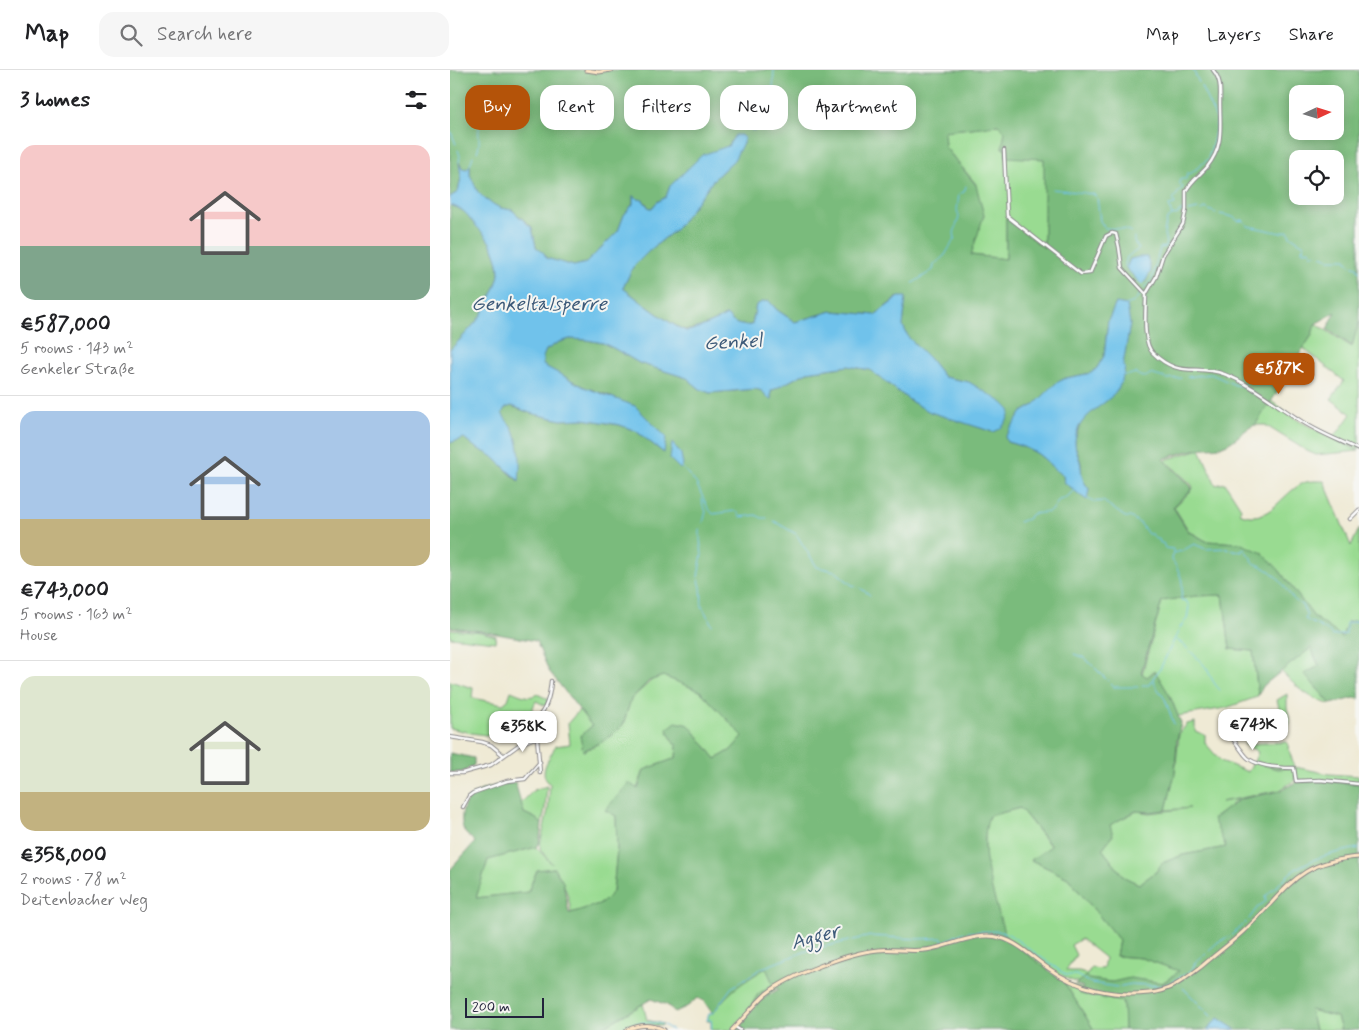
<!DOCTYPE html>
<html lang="en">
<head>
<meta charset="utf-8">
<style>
  body { margin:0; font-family:Mynerve,sans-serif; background:#f6f6f6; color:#202124; height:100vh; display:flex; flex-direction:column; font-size:19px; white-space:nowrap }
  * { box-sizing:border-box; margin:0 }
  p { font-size:16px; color:#757577 }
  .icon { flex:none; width:28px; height:28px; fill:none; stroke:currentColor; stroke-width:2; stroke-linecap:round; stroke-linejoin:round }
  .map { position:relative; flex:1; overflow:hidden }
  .sheet { display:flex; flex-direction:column; background:#fff; width:450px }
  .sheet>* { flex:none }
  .hud { position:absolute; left:15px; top:15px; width:475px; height:45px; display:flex; gap:10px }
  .needle { width:32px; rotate:86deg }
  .controls { position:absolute; left:839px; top:15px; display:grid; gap:10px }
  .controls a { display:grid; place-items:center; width:55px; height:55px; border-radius:10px; background:#fff; box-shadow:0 2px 12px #0003; font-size:25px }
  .scale { position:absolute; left:15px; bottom:12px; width:79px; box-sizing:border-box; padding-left:5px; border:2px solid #22223b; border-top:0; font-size:14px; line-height:18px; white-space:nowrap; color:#22223b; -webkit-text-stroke:4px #f6f6f2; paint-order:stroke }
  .price { position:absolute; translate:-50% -42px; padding:0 11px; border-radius:10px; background:#fff; color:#222; font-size:16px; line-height:32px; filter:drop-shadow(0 1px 2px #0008) }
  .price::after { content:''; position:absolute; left:50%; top:30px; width:15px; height:11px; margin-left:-8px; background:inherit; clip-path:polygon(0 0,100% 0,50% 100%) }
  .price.selected { background:#b45309; color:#fff }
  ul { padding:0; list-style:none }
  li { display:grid; align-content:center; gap:10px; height:265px; padding:0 20px }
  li+li { border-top:1px solid #e0e0e0 }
  li span { display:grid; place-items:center; height:155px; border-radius:15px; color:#555 }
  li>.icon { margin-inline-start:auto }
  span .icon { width:90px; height:90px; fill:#fffc; stroke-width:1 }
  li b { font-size:21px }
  h2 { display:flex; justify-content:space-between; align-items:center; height:60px; padding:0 20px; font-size:21px }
  .tag { padding:0 18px; border-radius:15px; background:#fff; box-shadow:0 2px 12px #0003; font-size:18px; line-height:45px }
  .tag.selected { background:#b45309; color:#fff }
  header { display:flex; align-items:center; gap:30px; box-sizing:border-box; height:70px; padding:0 25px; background:#fff; border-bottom:1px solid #e0e0e0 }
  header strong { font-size:24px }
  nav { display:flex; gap:28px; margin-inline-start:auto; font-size:18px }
  .search { width:350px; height:45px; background:#f6f6f6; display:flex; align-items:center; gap:12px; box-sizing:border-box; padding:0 18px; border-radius:15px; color:#757577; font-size:19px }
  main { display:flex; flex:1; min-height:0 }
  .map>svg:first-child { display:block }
  .green { fill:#99db91; stroke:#5e7e66; fill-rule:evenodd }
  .forest { fill:#7abb7b; stroke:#4e6e5b; fill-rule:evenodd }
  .water { fill:#6fc2eb; stroke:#487293 }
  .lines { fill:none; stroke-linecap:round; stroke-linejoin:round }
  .stream { stroke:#6fc2eb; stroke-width:1 }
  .street-casing { stroke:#888688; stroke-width:4.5 }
  .secondary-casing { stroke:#888688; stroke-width:5 }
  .street { stroke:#fff; stroke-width:2.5 }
  .secondary { stroke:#fde5c5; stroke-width:3 }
  .labels { text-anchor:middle; stroke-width:4; stroke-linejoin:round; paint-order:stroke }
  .water-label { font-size:20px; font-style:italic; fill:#3d5a79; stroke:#f6f6f2 }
</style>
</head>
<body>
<header>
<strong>Map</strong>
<div class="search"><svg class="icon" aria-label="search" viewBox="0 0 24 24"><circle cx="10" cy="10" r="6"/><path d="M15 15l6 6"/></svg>Search here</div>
<nav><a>Map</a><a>Layers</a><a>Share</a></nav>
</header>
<main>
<section class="sheet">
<h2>3 homes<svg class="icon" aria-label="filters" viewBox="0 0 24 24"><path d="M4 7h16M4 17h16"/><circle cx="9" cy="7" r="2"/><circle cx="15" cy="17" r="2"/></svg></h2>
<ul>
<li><span style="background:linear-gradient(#f6c9c9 65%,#7fa58c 0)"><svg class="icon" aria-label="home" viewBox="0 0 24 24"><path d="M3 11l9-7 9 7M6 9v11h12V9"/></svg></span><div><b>€587,000</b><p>5 rooms · 143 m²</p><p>Genkeler Straße</p></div></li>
<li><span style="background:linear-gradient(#a9c7e8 70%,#c2b280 0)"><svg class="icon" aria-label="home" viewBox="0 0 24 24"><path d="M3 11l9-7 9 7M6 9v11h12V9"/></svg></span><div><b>€743,000</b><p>5 rooms · 163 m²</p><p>House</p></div></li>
<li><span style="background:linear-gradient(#dfe7d0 75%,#c2b280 0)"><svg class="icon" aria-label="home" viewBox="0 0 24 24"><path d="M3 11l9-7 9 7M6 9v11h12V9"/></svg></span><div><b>€358,000</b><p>2 rooms · 78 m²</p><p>Deitenbacher Weg</p></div></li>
</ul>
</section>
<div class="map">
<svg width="909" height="960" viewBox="0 0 909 960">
  <rect width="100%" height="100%" fill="#f6f6f2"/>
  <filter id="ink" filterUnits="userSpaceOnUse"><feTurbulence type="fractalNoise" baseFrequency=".02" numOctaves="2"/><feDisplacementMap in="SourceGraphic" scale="10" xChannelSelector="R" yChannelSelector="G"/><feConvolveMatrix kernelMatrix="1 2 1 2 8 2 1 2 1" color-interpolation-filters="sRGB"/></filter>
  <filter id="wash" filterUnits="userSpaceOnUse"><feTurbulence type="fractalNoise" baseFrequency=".0096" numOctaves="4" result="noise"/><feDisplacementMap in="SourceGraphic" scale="20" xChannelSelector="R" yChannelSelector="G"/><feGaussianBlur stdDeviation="1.12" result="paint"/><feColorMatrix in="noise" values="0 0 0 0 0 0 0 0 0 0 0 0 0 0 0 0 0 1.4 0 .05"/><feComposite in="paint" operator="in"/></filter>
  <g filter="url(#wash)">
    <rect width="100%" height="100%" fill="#efead5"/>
    <path class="green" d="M 548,55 L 556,60 L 552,78 L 595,89 L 594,178 L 556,148 L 556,189 L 521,185 L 526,114 L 495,77 L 494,61 Z
      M 908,252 L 909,252 L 909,379 L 882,367 L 889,361 L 901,344 L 881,329 L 894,311 L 853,278 L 862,265 L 865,253 L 902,277 Z
      M 821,331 L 849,351 L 909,381 L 866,385 L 857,381 L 815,355 L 805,355 Z
      M 750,379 L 766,415 L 775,413 L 791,438 L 789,443 C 817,455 828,429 848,416 C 855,410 865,411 874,411 L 901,476 L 909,459 L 909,550 L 897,552 L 892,567 L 864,547 L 829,500 L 789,473 L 756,471 L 739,461 L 724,437 L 743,419 L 742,415 L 715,390 Z
      M 773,525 L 780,579 L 803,581 L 808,625 L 807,627 L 776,638 L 728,646 L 719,624 L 704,601 L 697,607 L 692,604 L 712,531 L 746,526 Z
      M 0,559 L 31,562 L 46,566 L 45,572 L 0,567 Z
      M 861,578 L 869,596 L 854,604 L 881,634 C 863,632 844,615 831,601 Z
      M 213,606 L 250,621 L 294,666 L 281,680 L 266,689 L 239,655 L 227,675 L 226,688 L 194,700 L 187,719 L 155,740 L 166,745 L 167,779 L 163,822 L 152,833 L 121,843 C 119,826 114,811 104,798 L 87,800 L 78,822 L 26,828 L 38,790 L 86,777 L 102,794 L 90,779 L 90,775 L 98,740 L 100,714 C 86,702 101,688 105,676 L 120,674 L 118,653 L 129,640 L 142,656 L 130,666 L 134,681 L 157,669 L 173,655 L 181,629 L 202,610 Z
      M 0,611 L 23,618 L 22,628 L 53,634 L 58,630 L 61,621 C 69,624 79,630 87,624 L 98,629 L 96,636 L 86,631 L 77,650 L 56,668 L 21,663 L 0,658 Z
      M 837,624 L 837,637 L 840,652 L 836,665 L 827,630 Z
      M 745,652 L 745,661 L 755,665 L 755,673 L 771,691 L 798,702 L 803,692 L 827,699 L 844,698 L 845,710 L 830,720 L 771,732 L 790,729 L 781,734 L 776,777 L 733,785 L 712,793 L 706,802 L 689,814 L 674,807 L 652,779 L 663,765 L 659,755 L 687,741 L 699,743 L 740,738 L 716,740 L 725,703 L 729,664 L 737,654 Z
      M 837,672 L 844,697 L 828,698 L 804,692 L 808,682 L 794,674 Z
      M 845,697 L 879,704 L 909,706 L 909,713 L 846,710 Z
      M 97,716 L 95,739 L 92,754 L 85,748 L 74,743 L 71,733 L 84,720 Z
      M 570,738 L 601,777 L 581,790 L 618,808 L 669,870 L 666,886 L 692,888 L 730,901 L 712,913 L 657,921 L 620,910 L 598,898 L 325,913 L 281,960 L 261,960 L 261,951 L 257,951 L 259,944 L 264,942 L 278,910 L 535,782 L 535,759 L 539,746 ZM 631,869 L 655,888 L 653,899 L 641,898 L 637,905 C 630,898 623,903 616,900 L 626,885 L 621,875 Z
      M 614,912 L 633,919 L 630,924 L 673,932 L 674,960 L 644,960 Z
      M 193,934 L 197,950 L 213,954 L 211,956 L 191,954 L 174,960 L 148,960 Z
      M 860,940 L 887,947 L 891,960 L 865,960 Z"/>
    <path class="forest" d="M 0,0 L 909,0 L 909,252 L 902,276 L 877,259 L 886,242 L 865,254 L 862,265 L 834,308 L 831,317 L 805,355 C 794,359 787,370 775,375 C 767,379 757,377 748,379 C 736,381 725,385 713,389 L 740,415 L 742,419 L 723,437 L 738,461 L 756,471 L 789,473 L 813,483 L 829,500 L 864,547 L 892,567 L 897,552 L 909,550 L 909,629 L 904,628 L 881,634 L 854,604 L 869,596 L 861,578 L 814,615 L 808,625 L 803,581 L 780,579 L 773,525 L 746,526 L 712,531 L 691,603 L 697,607 L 705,601 L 719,624 L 731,653 L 727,670 L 725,703 L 716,740 L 700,742 L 686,741 L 660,755 L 663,765 L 652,779 L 674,807 L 689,814 L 706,802 L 712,793 L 733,785 L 776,777 L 763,749 L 790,729 L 830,721 L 846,712 L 871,711 L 909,714 L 909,960 L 891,960 L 887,947 L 860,940 L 865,960 L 786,960 L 768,948 L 757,960 L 674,960 L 673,932 L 630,924 L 633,917 L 625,914 L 636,906 L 639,909 L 662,912 L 680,908 L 713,913 L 729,901 L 692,888 L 666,886 L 669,870 L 618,808 L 581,790 L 601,776 L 570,738 L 539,746 C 527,781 544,824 553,859 L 556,868 L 614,912 L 644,960 L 285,960 L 310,931 L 329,919 L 327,918 L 309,930 L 298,941 L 308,924 L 323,914 L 316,898 C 295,911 278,921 264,942 L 262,943 L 254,931 L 247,928 L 238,936 L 225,942 L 217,935 L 201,929 L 148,960 L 0,960 L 0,800 L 25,772 C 23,769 19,767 16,764 C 9,754 11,736 20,727 C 29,718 53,714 65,712 L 74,743 L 85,748 L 92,754 L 89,774 L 86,777 L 38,790 L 26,828 L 78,822 L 87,800 L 104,798 L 113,812 L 119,843 L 121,843 L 152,833 L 163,822 L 167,779 L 166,746 L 155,740 L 179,713 L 188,719 L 194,700 L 226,688 L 227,675 L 224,674 L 217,659 L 226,652 L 239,655 L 266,689 L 281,680 L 293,666 L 250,621 L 213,606 L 199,611 L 181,629 L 173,655 L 157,669 L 133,681 L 130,666 L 142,656 L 99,601 L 86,571 L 31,561 L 0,557 L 0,373 L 14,368 L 25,377 L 42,386 L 68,411 L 61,356 L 56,351 L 52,343 L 55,338 L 61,336 L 80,343 L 111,350 L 133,349 L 170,355 L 186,361 L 214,383 L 161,326 L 134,317 L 92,295 L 92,287 L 96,280 L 109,272 L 120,269 L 137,270 L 153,273 L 165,279 L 189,293 L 237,308 L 250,319 L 260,323 L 306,319 L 312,321 L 321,330 L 321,321 L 357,302 L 398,296 L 420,300 L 462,332 L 542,362 L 519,312 L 494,307 L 479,288 L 459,268 L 452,256 L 455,240 L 448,227 L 425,245 L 382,241 L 345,252 L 327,240 L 319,231 L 306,235 L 302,255 C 290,256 284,255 277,245 C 271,249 243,261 237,260 C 226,260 184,226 173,218 L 183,197 L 199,181 L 226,159 L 264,109 L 284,90 L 285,65 L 278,76 L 269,80 L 220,116 L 216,127 L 207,132 L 202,138 L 199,138 L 196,133 L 183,126 L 183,134 L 174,145 L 168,161 L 136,193 L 124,196 L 96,188 L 93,183 L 86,177 L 82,157 L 62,140 L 50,138 L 36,130 L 28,122 L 20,105 L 20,96 L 17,99 L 12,98 L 10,93 L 11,108 L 8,122 L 0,127 ZM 848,24 L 885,24 L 885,61 L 848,61 ZM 548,55 L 555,61 L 552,78 L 555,78 L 556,87 L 594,89 L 594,178 L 556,148 L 556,189 L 521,185 L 534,145 L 526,115 L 495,77 L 494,61 ZM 848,89 L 885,89 L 885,126 L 848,126 ZM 666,233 L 676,235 L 680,254 L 672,295 L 642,341 L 631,351 L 625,369 L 625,375 L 631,393 L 631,408 L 639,419 L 636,428 C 627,423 622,417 614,412 L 613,405 C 603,400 597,390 588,384 C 579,378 568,375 557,372 L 572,342 L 584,335 L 606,313 L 616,308 L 641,303 L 647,298 L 654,286 L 658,251 Z
      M 0,135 C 19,141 17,147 29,159 C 40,169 49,187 49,203 C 49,213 33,244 26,252 C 18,261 9,271 0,280 Z
      M 0,683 L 24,688 L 24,695 L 13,702 L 0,703 Z"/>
    <path class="water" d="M 309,31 L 318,32 L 306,59 L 303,61 L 292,53 Z
      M 285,65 L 291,65 L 295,69 L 284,90 L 264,109 L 226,159 L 199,181 L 183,197 L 173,218 C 183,226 227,260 237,261 C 243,261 271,249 277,245 C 284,255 290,256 302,255 L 306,235 L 312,232 L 319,231 L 327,240 L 345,252 L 382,241 L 425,245 L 449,227 L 456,227 L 453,256 L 459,268 L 479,288 L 494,307 L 519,312 L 553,333 L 560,340 C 560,349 552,360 543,362 L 480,342 L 462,332 L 420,300 L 398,296 L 357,302 L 321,321 L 321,331 L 312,321 L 306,319 L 260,323 L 250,319 L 237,308 L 189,293 L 165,279 L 153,273 L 137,270 L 120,269 L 109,272 L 96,280 L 93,287 L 93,295 L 134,317 L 185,336 L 216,367 L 214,383 L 186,361 L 170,355 L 133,349 L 111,350 L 80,343 L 62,336 L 55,338 L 52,343 C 55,349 58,352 61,356 C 71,372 71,394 69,411 L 42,386 L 25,377 L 14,368 L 0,373 L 0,280 C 9,271 18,261 26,252 C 33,244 49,213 49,203 C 49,187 40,169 29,159 C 17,147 19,141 0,135 L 0,127 L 8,122 L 11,108 L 9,92 L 12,98 L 17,99 L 20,95 L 20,105 L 28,122 L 36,130 L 50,138 L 62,140 L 82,158 L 86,177 L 94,183 L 96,188 L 124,196 L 136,193 L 168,161 L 174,145 L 183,134 L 183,125 L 188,129 L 193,130 L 199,138 L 202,138 L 207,132 L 216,127 L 220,116 L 252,85 L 278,76 Z
      M 689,187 L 697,187 L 701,201 L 695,212 L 692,215 L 676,198 L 680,189 Z
      M 666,233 L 677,235 L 680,254 L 673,295 L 675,298 C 673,307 671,316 665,323 C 650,339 626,347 625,372 C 625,379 628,385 630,391 C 633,405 629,406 639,419 L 637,430 C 628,425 623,418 614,412 L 613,405 C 603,400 597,390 588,384 C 578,378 568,375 557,372 L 555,367 L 572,342 L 584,335 L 606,313 L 616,308 L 641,303 L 647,298 L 654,286 L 658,251 Z
      M 222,373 L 231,384 L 233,395 L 230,399 L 220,389 Z
      M 768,948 L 786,960 L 757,960 Z"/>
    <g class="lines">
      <path class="stream" d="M 24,27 L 28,30 C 31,40 30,48 29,58 C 28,67 31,73 27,82
        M 311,32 L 323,19 L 324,0
        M 0,60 L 6,74
        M 8,80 L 10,86 L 9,92
        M 20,95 L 23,86
        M 602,119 L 643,124 L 647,127 L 650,151 L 655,158 C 665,159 673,158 682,162
        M 752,140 L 755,138 L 766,143
        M 739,141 L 748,139
        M 770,144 L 783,147 L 788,151 L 793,150 L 798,156 L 831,163 L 837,161 L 839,162 L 840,166 L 854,175 L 854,177 L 852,179 L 853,181 L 860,180 L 861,184 L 866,184
        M 722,146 L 728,144 L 729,141 L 734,141
        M 871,186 L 879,189 L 896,189 L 900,195 L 907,197 L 909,202
        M 676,197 L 675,195 L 677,187 L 689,179 L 684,172 L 684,167
        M 463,213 L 483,200 L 484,195 L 495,185 L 505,168 L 504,163 L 509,147 L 507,140 L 509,124 L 514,122 L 516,116
        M 694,218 L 702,209 L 710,178 L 715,177 L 716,173 L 714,163 L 717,149 L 722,146 L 719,135 L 725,134 L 723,129 L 733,117 L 730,115 L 730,109 L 736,109 L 737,103 L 740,104 L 758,89 L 764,68 L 767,50 L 743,0
        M 676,235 L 684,232 L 690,224
        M 673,305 L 679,305 L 685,303 C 691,307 695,309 700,304 L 718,309 L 731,308
        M 737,307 L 761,304 L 785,315 L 793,316 L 802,323
        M 231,396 L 246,413 L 258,438 L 263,444 L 285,441 L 287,441 L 290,447 L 306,445 L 312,448 L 317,448
        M 636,428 L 644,432 L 653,431 L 675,447 L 680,447 L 691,454 L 698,464 L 702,464 L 705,469 L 709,469 L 710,473 L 713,473 L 715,478 L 723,479 L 723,483 L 732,481 L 744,474 L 756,479 L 776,478 L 792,482 L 792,479 L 794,479 L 801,488 L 803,493 C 811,495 825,503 830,511 C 837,519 842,531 852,535 L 857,546 L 855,549 L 880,562 L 882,566 L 896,564 L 896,553 L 909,551
        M 252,429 L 253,436 L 256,441 L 253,453
        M 324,451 L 346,464 L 367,497 L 385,501 L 402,515 L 406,516
        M 569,452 L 577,449 L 582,444 L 599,442 L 604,438 L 609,430 L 616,428 L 624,420
        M 250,459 L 250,470 L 252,484 L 248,507 L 251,517 L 252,536 L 262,555
        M 410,518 L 420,525
        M 725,569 C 731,571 754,594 757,599 C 761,607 763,613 770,620
        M 624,584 L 635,588 L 643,596
        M 645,598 L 664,617 L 688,617
        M 704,608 L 705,615 L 715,629 L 724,654
        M 692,615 L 699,615 L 705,605 L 709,601 L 731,556 L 737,549 L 739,536 L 736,531 L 731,530 C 731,525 733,518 732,513 C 731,505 727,497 722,490 L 723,483
        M 799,849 L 807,838 L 816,831 L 815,827 C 820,821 827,817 832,811 C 850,790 882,783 909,778
        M 517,862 L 546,861 L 557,863 L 616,905 L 626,905 L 641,913 L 667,917 L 681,914 L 712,916 L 724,911 L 725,912
        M 725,910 L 742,900 L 745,893 L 758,881 L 768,872 L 780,867 L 796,852
        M 733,918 L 761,946
        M 214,955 L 222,960
        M 168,960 C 184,951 195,951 212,954
        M 262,960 L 261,950 L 257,950 L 259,944 L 264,942 L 281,918 L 290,912 L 312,898 L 359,880 L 421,866 L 467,869 L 492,868 L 493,872 L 514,862"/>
    </g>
  </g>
  <g filter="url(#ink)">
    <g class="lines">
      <defs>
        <path id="street" d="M 554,80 L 557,146 L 631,204 L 640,203 L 656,166 L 662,163 L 666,164 L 669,177 L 672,198 L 696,224
          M 696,224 C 696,239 692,273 703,283 C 729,309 746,294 774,304 C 801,314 823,333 848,349 C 867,362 889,370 909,380
          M 696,224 L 706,207 L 713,185 L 733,154 L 736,140 L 736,121 C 741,111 750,105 757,97 C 774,76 770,58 770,33 C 770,20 772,11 763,0
          M 900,449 L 909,440
          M 771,659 C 782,665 787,675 795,685 C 804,697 831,698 844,698 L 846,711 L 870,710 L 909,714
          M 0,667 L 32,672 L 41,675 L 53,685
          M 0,703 L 12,703 L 41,695 L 70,674 L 87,667
          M 90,703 L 87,667 L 87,648 C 96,640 100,624 101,611
          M 13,737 L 19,726 L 23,723 L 57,711 L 75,709 L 90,692
          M 285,957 L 290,960"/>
        <path id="secondary" d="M 136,0 L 149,2 L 161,0
          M 177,960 C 190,954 202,954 214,960
          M 282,960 C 294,948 304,935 316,924 C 340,905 398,883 428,880 C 445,878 463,883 481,879 C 503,875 528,861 551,868 C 569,873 583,888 598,898 C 627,919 664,927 699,923 C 721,921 735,909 752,896 C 767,883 784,871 798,857 C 839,818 846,792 909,787"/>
      </defs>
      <use href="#street" class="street-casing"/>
      <use href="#secondary" class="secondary-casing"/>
      <use href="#street" class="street"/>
      <use href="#secondary" class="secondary"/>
    </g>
  </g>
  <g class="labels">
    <g class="water-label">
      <text x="89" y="240">Genkeltalsperre</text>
      <text transform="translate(283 271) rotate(-3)" y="7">Genkel</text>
      <text transform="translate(365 866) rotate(-15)" y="7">Agger</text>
    </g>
  </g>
</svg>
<div class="controls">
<a><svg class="needle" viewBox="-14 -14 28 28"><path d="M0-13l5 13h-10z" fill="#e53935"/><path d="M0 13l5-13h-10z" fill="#757577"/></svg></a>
<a><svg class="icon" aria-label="locate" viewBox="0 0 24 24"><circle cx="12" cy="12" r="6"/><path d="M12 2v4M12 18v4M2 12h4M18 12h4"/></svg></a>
</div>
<div class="scale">200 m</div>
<b class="price selected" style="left:829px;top:325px">€587K</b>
<b class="price" style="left:803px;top:681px">€743K</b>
<b class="price" style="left:73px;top:683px">€358K</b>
<div class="hud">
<a class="tag selected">Buy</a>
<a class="tag">Rent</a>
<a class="tag">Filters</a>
<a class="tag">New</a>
<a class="tag">Apartment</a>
</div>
</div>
</main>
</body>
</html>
